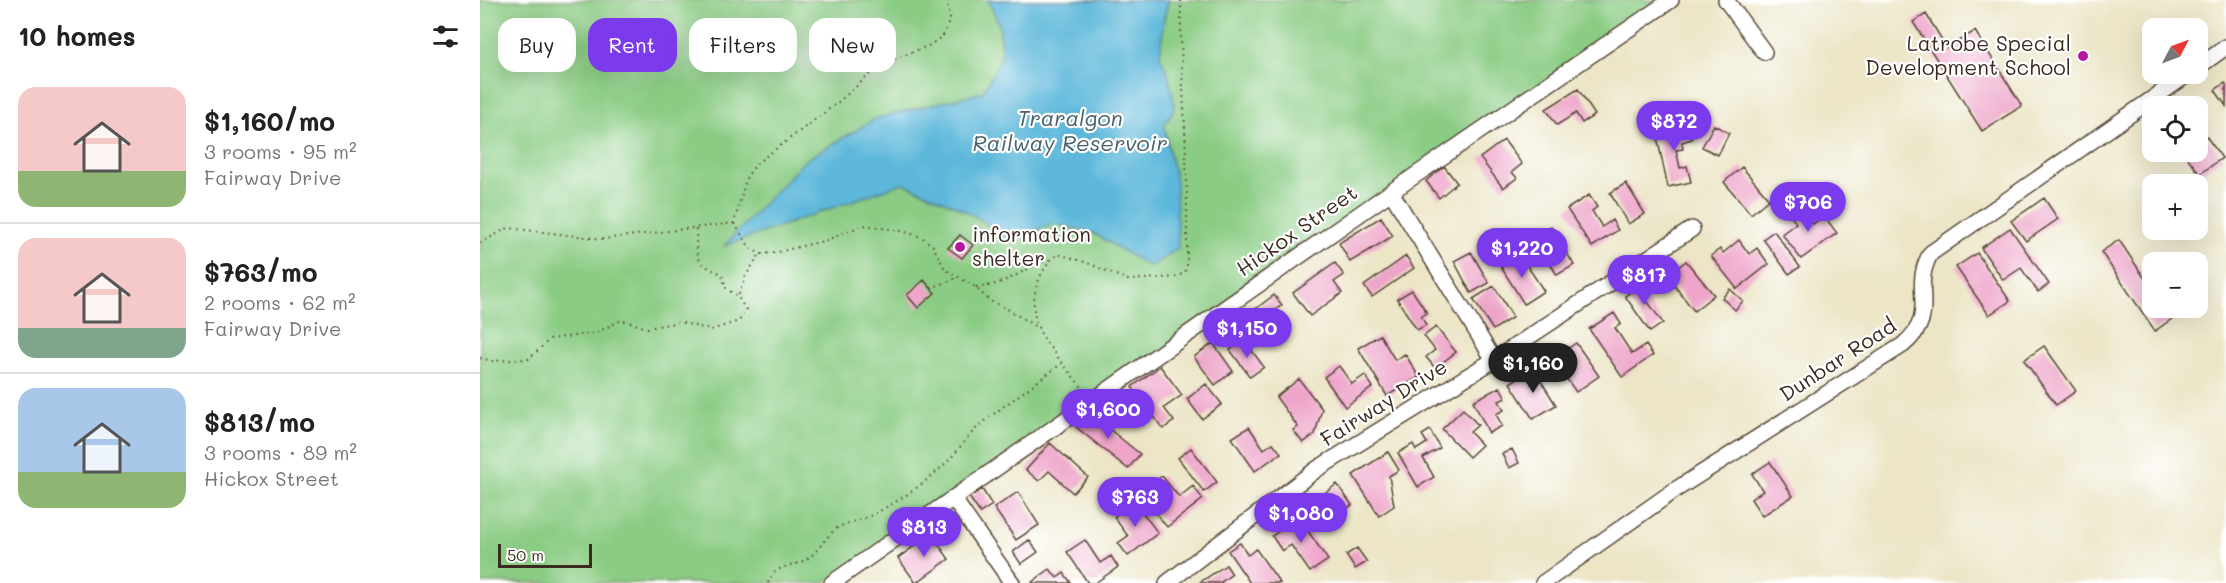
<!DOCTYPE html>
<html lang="en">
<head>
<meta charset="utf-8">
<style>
  body { margin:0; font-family:Mali,sans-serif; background:#f6f6f6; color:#222; height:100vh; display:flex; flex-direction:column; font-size:22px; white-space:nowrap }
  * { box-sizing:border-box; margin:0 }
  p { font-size:20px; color:#767676 }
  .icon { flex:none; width:33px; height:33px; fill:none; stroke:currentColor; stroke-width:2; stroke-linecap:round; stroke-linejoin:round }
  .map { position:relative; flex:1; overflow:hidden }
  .side { display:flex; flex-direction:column; background:#fff; width:480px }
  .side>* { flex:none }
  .banner { position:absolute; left:18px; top:18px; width:570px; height:54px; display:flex; gap:12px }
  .needle { width:39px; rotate:49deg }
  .fabs { position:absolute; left:1662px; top:18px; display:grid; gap:12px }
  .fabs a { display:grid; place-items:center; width:66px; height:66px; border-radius:12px; background:#fff; box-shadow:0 6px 24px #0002; font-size:30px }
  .scale { position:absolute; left:18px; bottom:15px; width:94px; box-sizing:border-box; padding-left:6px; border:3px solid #3b2a1e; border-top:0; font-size:16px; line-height:21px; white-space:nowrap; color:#3b2a1e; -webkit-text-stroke:4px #fff; paint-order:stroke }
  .price { position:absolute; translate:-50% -51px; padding:0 14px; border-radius:21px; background:#7c3aed; color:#fff; font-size:20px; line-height:39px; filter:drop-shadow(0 2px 3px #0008) }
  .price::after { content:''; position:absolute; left:50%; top:36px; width:18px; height:14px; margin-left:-9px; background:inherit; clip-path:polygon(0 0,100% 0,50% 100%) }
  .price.active { background:#222; color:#fff }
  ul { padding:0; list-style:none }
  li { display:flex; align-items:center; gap:18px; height:150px; padding:0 18px }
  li+li { border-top:2px solid #e0e0e0 }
  li span { display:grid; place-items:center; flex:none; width:168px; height:120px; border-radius:18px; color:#555 }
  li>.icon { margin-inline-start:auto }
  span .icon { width:72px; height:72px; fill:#fffc; stroke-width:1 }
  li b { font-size:26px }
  h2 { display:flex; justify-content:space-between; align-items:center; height:72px; padding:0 18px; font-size:26px }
  .tag { padding:0 21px; border-radius:18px; background:#fff; box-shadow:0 6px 24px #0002; font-size:21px; line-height:54px }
  .tag.active { background:#7c3aed; color:#fff }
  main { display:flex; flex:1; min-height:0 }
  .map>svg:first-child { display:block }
  .green { fill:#8bcc84; stroke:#637b51; stroke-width:1.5 }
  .water { fill:#5cb7da; stroke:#4c707c; stroke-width:1.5 }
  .building { fill:#eea5c9 }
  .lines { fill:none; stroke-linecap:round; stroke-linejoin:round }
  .street-casing { stroke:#564637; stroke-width:18 }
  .path { stroke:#564637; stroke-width:2; stroke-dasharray:1.5 4.5; stroke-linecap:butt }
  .street { stroke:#fff; stroke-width:15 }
  .poi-dot { fill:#b5179e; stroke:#fff; stroke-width:2 }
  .labels { text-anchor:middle; stroke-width:4.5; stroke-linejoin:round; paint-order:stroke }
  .poi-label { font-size:21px; fill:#3b2a1e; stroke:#fff; text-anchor:end }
  .street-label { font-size:21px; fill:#3b2a1e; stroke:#fff }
  .water-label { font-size:22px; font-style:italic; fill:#486269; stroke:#fff }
</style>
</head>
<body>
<main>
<section class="side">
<h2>10 homes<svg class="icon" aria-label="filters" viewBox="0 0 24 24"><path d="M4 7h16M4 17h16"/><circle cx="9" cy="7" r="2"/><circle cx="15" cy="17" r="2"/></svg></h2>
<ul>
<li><span style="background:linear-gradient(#f6c9c9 70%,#8fb573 0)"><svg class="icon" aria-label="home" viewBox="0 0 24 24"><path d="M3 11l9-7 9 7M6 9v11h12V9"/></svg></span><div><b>$1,160/mo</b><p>3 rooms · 95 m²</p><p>Fairway Drive</p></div></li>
<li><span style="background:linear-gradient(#f6c9c9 75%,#7fa58c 0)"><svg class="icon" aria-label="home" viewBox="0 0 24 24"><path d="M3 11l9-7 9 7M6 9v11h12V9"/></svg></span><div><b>$763/mo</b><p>2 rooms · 62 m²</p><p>Fairway Drive</p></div></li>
<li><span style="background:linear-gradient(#a9c7e8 70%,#8fb573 0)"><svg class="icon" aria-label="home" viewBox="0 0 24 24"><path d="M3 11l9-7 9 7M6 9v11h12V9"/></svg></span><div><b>$813/mo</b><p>3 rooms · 89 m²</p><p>Hickox Street</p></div></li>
</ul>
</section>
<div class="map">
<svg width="1746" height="583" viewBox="0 0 1746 583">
  <rect width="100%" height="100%" fill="#fff"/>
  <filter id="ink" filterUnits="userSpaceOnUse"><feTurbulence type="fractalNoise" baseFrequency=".0167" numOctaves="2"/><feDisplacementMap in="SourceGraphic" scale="12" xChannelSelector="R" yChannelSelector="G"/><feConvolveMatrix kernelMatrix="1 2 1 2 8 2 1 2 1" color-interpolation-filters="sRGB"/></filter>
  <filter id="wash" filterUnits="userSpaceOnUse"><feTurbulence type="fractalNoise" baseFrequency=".008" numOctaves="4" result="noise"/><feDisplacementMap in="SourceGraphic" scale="24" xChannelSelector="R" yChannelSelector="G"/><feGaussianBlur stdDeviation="1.35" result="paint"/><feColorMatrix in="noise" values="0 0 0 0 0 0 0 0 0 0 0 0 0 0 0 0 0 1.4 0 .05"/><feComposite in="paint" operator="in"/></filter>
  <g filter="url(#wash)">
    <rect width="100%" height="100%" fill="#ece5c6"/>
    <path class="green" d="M 0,0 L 1179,0 L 575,427 L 344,583 L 0,583 Z"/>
    <path class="water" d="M 508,0 L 689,0 L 684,18 L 680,56 L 688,73 L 695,107 L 684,126 L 696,181 L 698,248 L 670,267 L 613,233 L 574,224 L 528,241 C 500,213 459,199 423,183 L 244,246 L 325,160 L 397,118 L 503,92 L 522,56 L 519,25 Z"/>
    <g id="blocks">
      <path class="building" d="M 1446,14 L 1467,48 L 1495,31 L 1542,106 L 1502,131 L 1433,22 Z
        M 1745,83 L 1746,84 L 1746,106 L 1735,90 Z
        M 1098,89 L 1115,115 L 1102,123 L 1096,113 L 1077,125 L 1066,109 Z
        M 1672,120 L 1672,137 L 1665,126 Z
        M 1208,121 L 1212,139 L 1202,142 L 1203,149 L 1196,150 L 1200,168 L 1207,166 L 1211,182 L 1188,187 L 1175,128 Z
        M 1234,125 L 1249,133 L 1238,155 L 1222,147 Z
        M 1718,125 L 1742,158 L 1720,174 L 1703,152 L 1718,152 Z
        M 1024,140 L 1042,164 L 1032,172 L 1037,178 L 1023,188 L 1000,158 Z
        M 964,166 L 977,183 L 959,198 L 946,181 Z
        M 1262,167 L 1289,199 L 1271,214 L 1244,182 Z
        M 1146,183 L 1165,214 L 1148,224 L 1130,193 Z
        M 1109,195 L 1117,207 L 1112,211 L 1122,227 L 1132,220 L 1138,230 L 1112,247 L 1087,209 Z
        M 1564,198 L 1578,219 L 1546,241 L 1531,221 Z
        M 1321,207 L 1333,224 L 1344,216 L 1357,233 L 1321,259 L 1302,234 L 1316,223 L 1310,215 Z
        M 901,217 L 913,236 L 870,262 L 859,243 Z
        M 1071,226 L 1094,265 L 1077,275 L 1054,236 Z
        M 1530,228 L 1569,284 L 1558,292 L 1541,268 L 1523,280 L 1501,248 Z
        M 1294,231 L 1320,267 L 1309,274 L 1283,239 Z
        M 480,235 L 493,245 L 482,258 L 468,248 Z
        M 1259,240 L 1269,254 L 1277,248 L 1289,264 L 1257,289 L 1231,256 L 1240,249 L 1243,253 Z
        M 1639,240 L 1672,289 L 1672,308 L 1686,308 L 1693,318 L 1675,331 L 1621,252 Z
        M 991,252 L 1009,283 L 991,293 L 974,261 Z
        M 1497,253 L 1530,301 L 1509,315 L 1476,267 Z
        M 1040,255 L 1064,291 L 1044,304 L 1021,267 Z
        M 926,256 L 934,268 L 892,297 L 884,286 Z
        M 1206,261 L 1234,295 L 1214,311 L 1187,276 Z
        M 855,263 L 864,275 L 854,282 L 862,293 L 830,316 L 813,293 Z
        M 444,280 L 455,293 L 438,308 L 427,295 Z
        M 1167,281 L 1174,291 L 1165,298 L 1183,323 L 1170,332 L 1145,296 Z
        M 1014,286 L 1033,317 L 1013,330 L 993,299 Z
        M 1250,289 L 1263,301 L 1255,310 L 1242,298 Z
        M 932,290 L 947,313 L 941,316 L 946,325 L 937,330 L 917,299 Z
        M 794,295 L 802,305 L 786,317 L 800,336 L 787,346 L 765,317 Z
        M 1134,313 L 1141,324 L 1135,328 L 1152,354 L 1166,345 L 1173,355 L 1142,377 L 1109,329 Z
        M 956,327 L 976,352 L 955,368 L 946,357 L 955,350 L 944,336 Z
        M 900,335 L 915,360 L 925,354 L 939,377 L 907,396 L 878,348 Z
        M 764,340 L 784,367 L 770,377 L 750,350 Z
        M 733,343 L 753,371 L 735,385 L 714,357 Z
        M 1096,343 L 1119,376 L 1096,392 L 1073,359 Z
        M 1564,346 L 1596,391 L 1576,405 L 1544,360 Z
        M 680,366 L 702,395 L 684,408 L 694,421 L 683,429 L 652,387 Z
        M 859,366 L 872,384 L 885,375 L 893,387 L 865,407 L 844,377 Z
        M 1053,368 L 1076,405 L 1053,419 L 1030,383 Z
        M 819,379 L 842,409 L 835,434 L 823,443 L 813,430 L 818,427 L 796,397 Z
        M 726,384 L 742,404 L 722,419 L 707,399 Z
        M 1020,387 L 1026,398 L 1019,401 L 1024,410 L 1016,414 L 1022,426 L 1009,433 L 993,401 Z
        M 983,409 L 998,425 L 990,432 L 1002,445 L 989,457 L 962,429 Z
        M 608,412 L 660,454 L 648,469 L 596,427 Z
        M 769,427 L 784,449 L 793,443 L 801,453 L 775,471 L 752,438 Z
        M 950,430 L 960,448 L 943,458 L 954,477 L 938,487 L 918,453 L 933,444 L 936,450 L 947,443 L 942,435 Z
        M 570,443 L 608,477 L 593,493 L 569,471 L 559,481 L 546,470 Z
        M 711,448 L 737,482 L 724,492 L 698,458 Z
        M 1032,449 L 1039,463 L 1029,468 L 1022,454 Z
        M 908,452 L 919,470 L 909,476 L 914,506 L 899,516 L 873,475 Z
        M 1290,462 L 1313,496 L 1282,516 L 1271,499 L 1283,491 L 1272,474 Z
        M 682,476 L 699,497 L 713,486 L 723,499 L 687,527 L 660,493 Z
        M 857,484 L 872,505 L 855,516 L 841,496 Z
        M 502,489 L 512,505 L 500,513 L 489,497 Z
        M 538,492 L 559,525 L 536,540 L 514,508 Z
        M 654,501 L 678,533 L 648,556 L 638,543 L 648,536 L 634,517 Z
        M 819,518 L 848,560 L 830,572 L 811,545 L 802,551 L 792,536 Z
        M 451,534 L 469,559 L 436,583 L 418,558 Z
        M 549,540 L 558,552 L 541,564 L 533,552 Z
        M 605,540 L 620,563 L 631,556 L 638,567 L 615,583 L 608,583 L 587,552 Z
        M 760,543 L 768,555 L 776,549 L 800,583 L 770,583 L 748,551 Z
        M 877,548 L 887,562 L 875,569 L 866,555 Z
        M 746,565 L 752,574 L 741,582 L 742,583 L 719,583 Z
        M 570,569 L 577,578 L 584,573 L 591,583 L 553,583 L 552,582 Z"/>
    </g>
  </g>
  <g filter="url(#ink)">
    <use href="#blocks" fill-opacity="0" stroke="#564637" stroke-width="1.5"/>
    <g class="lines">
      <defs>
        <path id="street" d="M 1246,0 L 1284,52
          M 1718,67 L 1746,47
          M 911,192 L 1014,360
          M 473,498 L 532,583
          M 352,583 L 911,192 L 1191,0
          M 687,583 L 837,469 L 1014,360 L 1212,229
          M 1063,583 L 1195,490 L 1423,345 C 1461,313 1429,289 1451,253 L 1708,74"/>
      </defs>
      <use href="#street" class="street-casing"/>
      <path class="path" d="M 467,0 L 470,19 L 463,36 L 450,45 L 405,63 L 394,71 L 356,104 L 277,163 L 267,176 L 254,223 L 270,248 L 280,254 L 294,253 L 347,240 L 383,225 L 422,231 L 442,237 L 453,246 L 465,269 L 495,287 L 510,301 L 524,307 L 558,328
        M 216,229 C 217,258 213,262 242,274 L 246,288 L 258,297
        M 0,243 L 28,228 L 123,239 L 254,223
        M 496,287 C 527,286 543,268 571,259
        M 451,288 L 477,278
        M 0,358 L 12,361 L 49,359 L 70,339 L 115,333 L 142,320 L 167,328 L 200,322 L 231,330 L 259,321 L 266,310 L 258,297 L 265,277 L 280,254
        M 582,363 C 574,352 563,340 558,327 C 548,303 557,270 578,254 L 605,262 L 648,280 L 697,277 L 705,272 L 707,266 C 707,220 707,174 705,128 C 703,85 700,43 701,0
        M 288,583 C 296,563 309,569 325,560 C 340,552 346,533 361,526 C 373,521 385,519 396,513 C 421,500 447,482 467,462 C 479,450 488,435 501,424 C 527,403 555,384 582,363 L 604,390"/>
      <use href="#street" class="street"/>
    </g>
  </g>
  <g class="poi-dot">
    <circle cx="1603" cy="56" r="6"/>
    <circle cx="480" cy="247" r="6"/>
  </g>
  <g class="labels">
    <g class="poi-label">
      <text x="1591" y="51">Latrobe Special<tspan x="1591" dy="24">Development School</tspan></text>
      <text x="492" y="242" text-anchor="start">information<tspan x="492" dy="24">shelter</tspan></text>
    </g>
    <g class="street-label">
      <text transform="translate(817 231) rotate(-35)" y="7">Hickox Street</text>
      <text transform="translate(1358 360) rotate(-33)" y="7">Dunbar Road</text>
      <text transform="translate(904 403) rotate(-32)" y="7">Fairway Drive</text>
    </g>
    <g class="water-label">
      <text x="590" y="126">Traralgon<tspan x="590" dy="25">Railway Reservoir</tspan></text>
    </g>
  </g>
</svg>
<div class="fabs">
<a><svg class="needle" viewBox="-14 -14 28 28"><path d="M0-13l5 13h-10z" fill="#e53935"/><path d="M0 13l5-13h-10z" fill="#767676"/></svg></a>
<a><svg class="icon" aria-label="locate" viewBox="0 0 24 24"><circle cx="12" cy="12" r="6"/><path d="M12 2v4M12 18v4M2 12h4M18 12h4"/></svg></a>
<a>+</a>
<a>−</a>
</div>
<div class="scale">50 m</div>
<b class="price" style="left:1194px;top:152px">$872</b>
<b class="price" style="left:1328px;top:233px">$706</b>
<b class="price" style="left:1042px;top:279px">$1,220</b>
<b class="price" style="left:1164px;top:306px">$817</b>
<b class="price" style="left:767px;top:359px">$1,150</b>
<b class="price active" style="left:1053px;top:394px">$1,160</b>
<b class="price" style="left:628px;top:440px">$1,600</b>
<b class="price" style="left:655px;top:528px">$763</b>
<b class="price" style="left:821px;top:544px">$1,080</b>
<b class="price" style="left:444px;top:558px">$813</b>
<div class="banner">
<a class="tag">Buy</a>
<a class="tag active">Rent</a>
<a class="tag">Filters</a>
<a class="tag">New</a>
</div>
</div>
</main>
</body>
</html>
